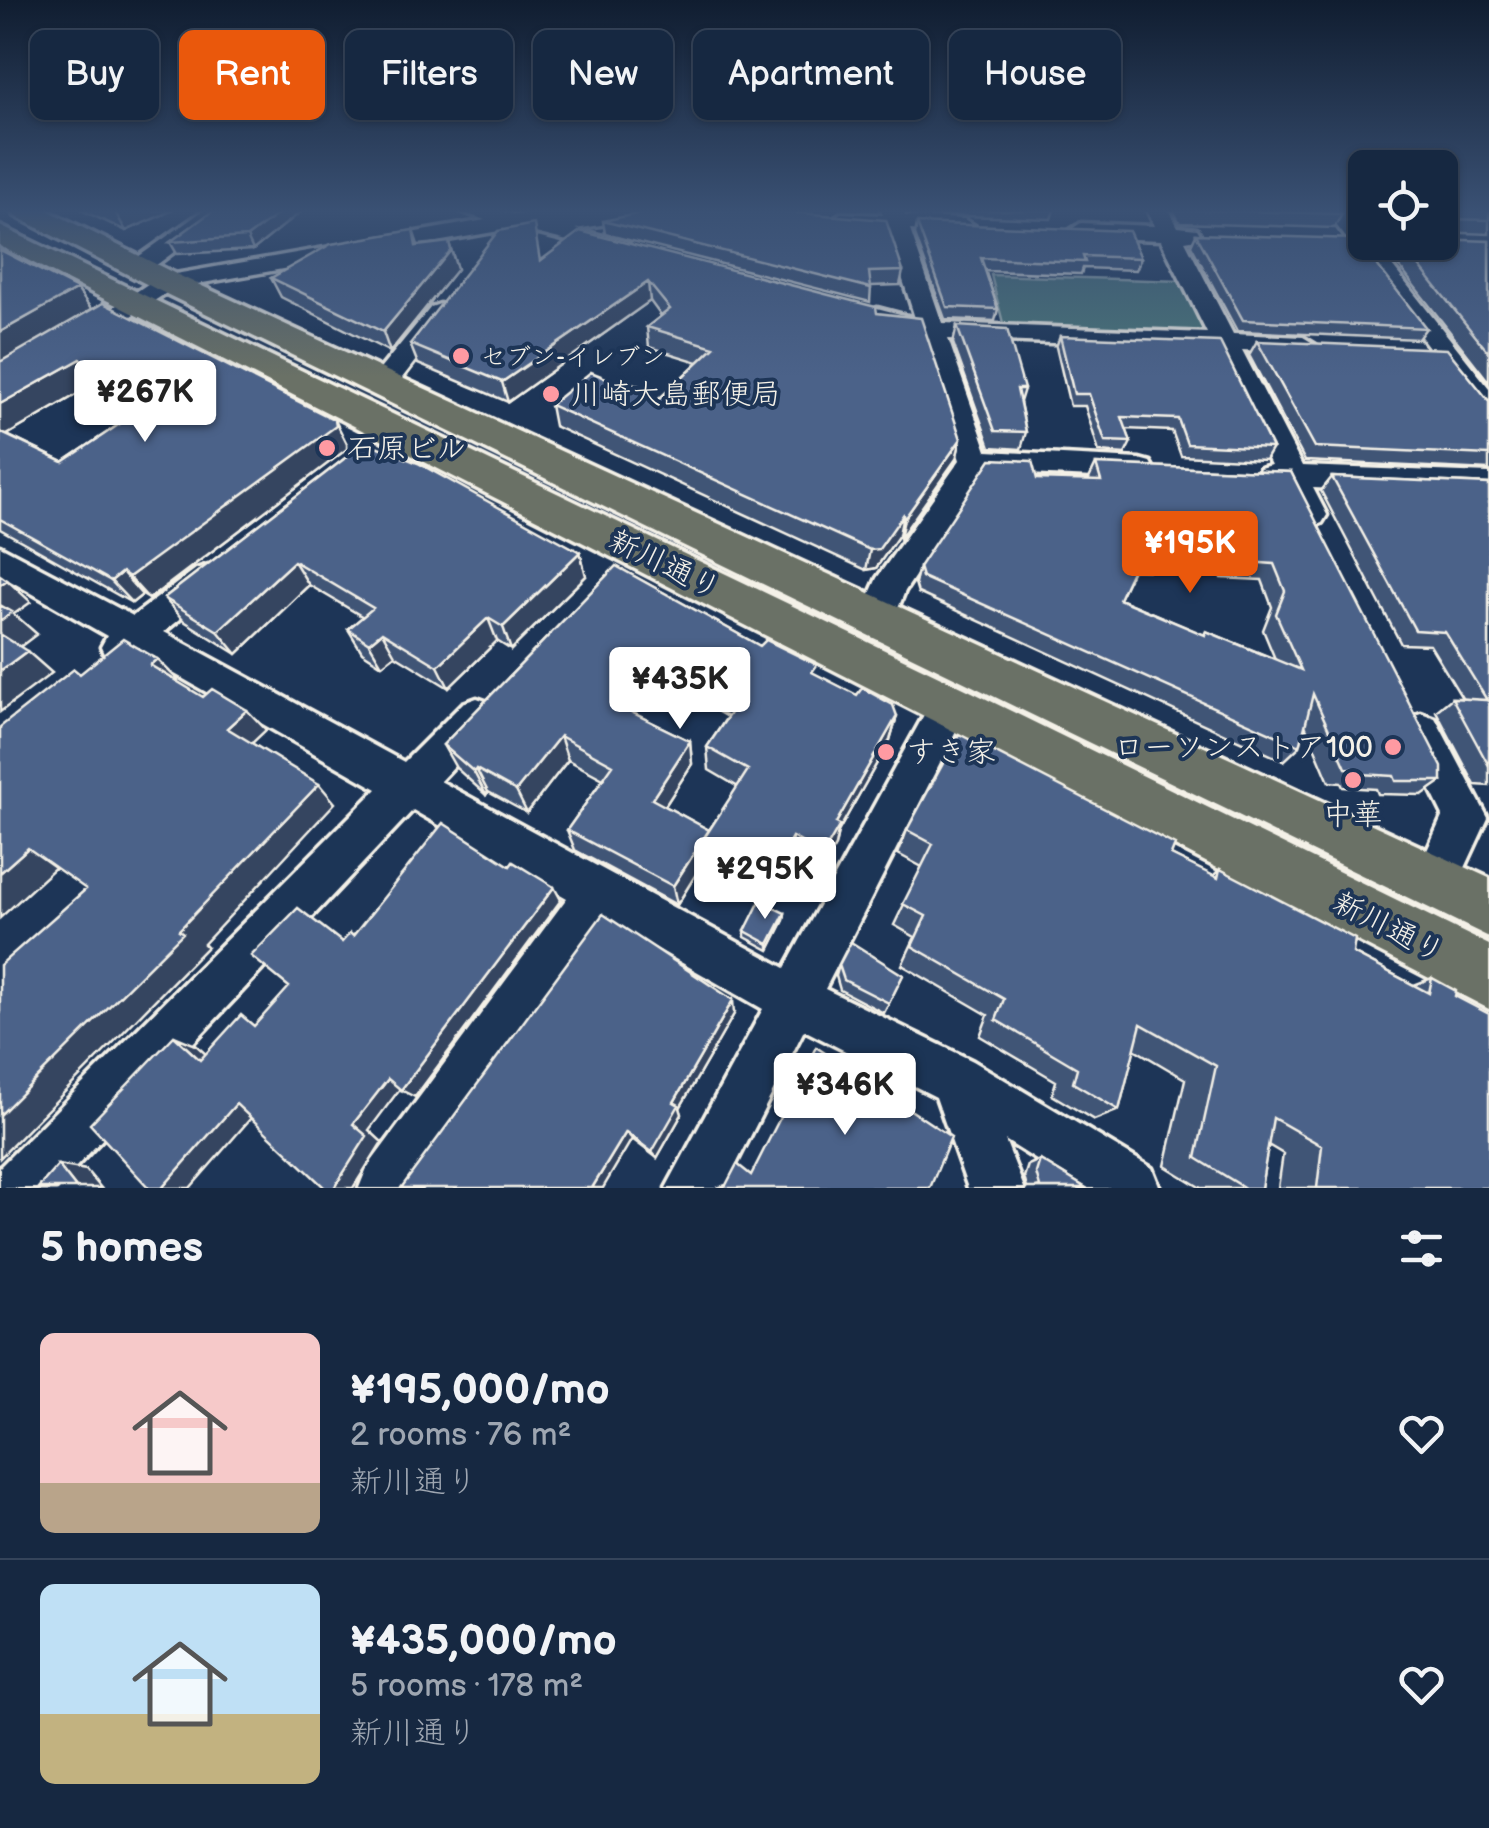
<!DOCTYPE html>
<html lang="en">
<head>
<meta charset="utf-8">
<style>
  body { margin:0; font-family:"Balsamiq Sans","Klee One",sans-serif; background:#23344c; color:#f1f3f6; height:100vh; display:flex; flex-direction:column; font-size:38px; white-space:nowrap }
  * { box-sizing:border-box; margin:0 }
  p { font-size:32px; color:#9ea6b1 }
  .icon { flex:none; width:55px; height:55px; fill:none; stroke:currentColor; stroke-width:2; stroke-linecap:round; stroke-linejoin:round }
  .map { position:relative; height:1188px; overflow:hidden }
  .panel { display:flex; flex-direction:column; background:#162841; flex:1 }
  .panel>* { flex:none }
  .hud { position:absolute; left:30px; top:30px; width:1430px; height:90px; display:flex; gap:20px }
  .fabs { position:absolute; left:1348px; top:150px; display:grid; gap:20px }
  .fabs a { display:grid; place-items:center; width:110px; height:110px; border-radius:15px; background:#162841; box-shadow:0 2px 8px #0004,0 0 0 2px #35445a; font-size:50px }
  .price { position:absolute; translate:-50% -85px; padding:0 22px; border-radius:10px; background:#fff; color:#222; font-size:32px; line-height:65px; filter:drop-shadow(0 2px 5px #0008) }
  .price::after { content:''; position:absolute; left:50%; top:60px; width:30px; height:22px; margin-left:-15px; background:inherit; clip-path:polygon(0 0,100% 0,50% 100%) }
  .price.on { background:#ea580c; color:#fff }
  ul { padding:0; list-style:none }
  li { display:flex; align-items:center; gap:30px; height:250px; padding:0 40px }
  li+li { border-top:2px solid #35445a }
  li span { display:grid; place-items:center; flex:none; width:280px; height:200px; border-radius:15px; color:#555 }
  li>.icon { margin-inline-start:auto }
  span .icon { width:120px; height:120px; fill:#fffc; stroke-width:1 }
  li b { font-size:42px }
  h2 { display:flex; justify-content:space-between; align-items:center; height:120px; padding:0 40px; font-size:42px }
  .chip { padding:0 35px; border-radius:15px; background:#162841; box-shadow:0 2px 8px #0004,0 0 0 2px #35445a; font-size:35px; line-height:90px }
  .chip.on { background:#ea580c; color:#fff }
  .map>svg:first-child { display:block }
  .green { fill:#4b7478; stroke:#a0b2b0; stroke-width:2.5 }
  .lines { fill:none; stroke-linecap:round; stroke-linejoin:round }
  .minor-casing { stroke:#f4f1e8; stroke-width:7 }
  .major-casing { stroke:#f4f1e8; stroke-width:7 }
  .minor { fill:#1d3557; fill-rule:evenodd }
  .major { fill:#6a7166; fill-rule:evenodd }
  .wall { fill:#415476; stroke:#f4f1e8; stroke-width:2.5; fill-rule:evenodd }
  .shaded-wall { fill:#354560; stroke:#f4f1e8; stroke-width:2.5 }
  .building { fill:#4c6289; stroke:#f4f1e8; stroke-width:2.5; fill-rule:evenodd }
  .poi-dot { fill:#ff9aa2; stroke:#1d3557; stroke-width:4 }
  .labels { text-anchor:middle; stroke-width:8; stroke-linejoin:round; paint-order:stroke }
  .far-poi-label { font-size:25px; fill:#f4f1e8; stroke:#1d3557; text-anchor:start }
  .poi-label { font-size:30px; fill:#f4f1e8; stroke:#1d3557; text-anchor:start }
  .street-label { font-size:30px; fill:#f4f1e8; stroke:#1d3557 }
</style>
</head>
<body>
<div class="map">
<svg width="1489" height="1188" viewBox="0 0 1489 1188">
  <rect width="100%" height="100%" fill="#1d3557"/>
  <filter id="ink" filterUnits="userSpaceOnUse"><feTurbulence type="fractalNoise" baseFrequency=".01" numOctaves="2"/><feDisplacementMap in="SourceGraphic" scale="20" xChannelSelector="R" yChannelSelector="G"/><feConvolveMatrix kernelMatrix="1 2 1 2 8 2 1 2 1" color-interpolation-filters="sRGB"/></filter>
  <g filter="url(#ink)">
    <path class="green" d="M 991,275 L 1181,281 L 1207,333 L 1004,327 Z"/>
    <g class="lines">
      <defs>
        <path id="minor" d="M 204,210 L 230,210 L 147,272 L 131,272 L 127,267 L 131,262 Z
          M 458,210 L 497,210 L 516,215 L 544,210 L 662,210 L 651,217 L 575,229 L 627,242 L 631,247 L 619,254 L 516,228 L 174,288 L 114,327 L 105,330 L 92,322 L 158,277 L 485,220 Z
          M 881,210 L 903,210 L 905,216 L 964,219 L 975,226 L 964,233 L 910,230 L 942,323 L 1207,333 L 1161,240 L 1081,237 L 1070,230 L 1081,223 L 1155,226 L 1147,210 L 1169,210 L 1178,227 L 1197,229 L 1200,234 L 1197,239 L 1185,241 L 1233,334 L 1303,337 L 1316,345 L 1303,353 L 1242,350 L 1302,466 L 1489,473 L 1489,495 L 1313,488 L 1327,515 L 1322,523 L 1311,527 L 1300,523 L 1281,487 L 1260,484 L 1256,476 L 1260,468 L 1271,465 L 1215,349 L 948,339 L 987,451 L 1139,459 L 1150,462 L 1154,469 L 1150,476 L 1139,479 L 984,472 L 905,591 L 890,628 L 877,632 L 864,628 L 859,618 L 877,578 L 960,460 L 920,335 L 868,321 L 864,316 L 877,308 L 915,318 L 887,229 L 841,227 L 830,220 L 841,213 L 883,215 Z
          M 1325,210 L 1348,210 L 1365,232 L 1365,242 L 1373,242 L 1489,388 L 1489,416 L 1479,413 Z
          M 440,304 L 453,312 L 392,391 L 372,391 L 368,385 L 372,379 L 431,307 Z
          M 0,546 L 133,616 L 196,569 L 208,565 L 220,569 L 225,578 L 220,587 L 164,632 L 404,762 L 463,703 L 477,698 L 491,703 L 497,715 L 491,727 L 440,781 L 785,968 L 936,693 L 950,688 L 964,693 L 969,705 L 825,989 L 973,1061 L 1152,1168 L 1160,1188 L 1081,1188 L 1005,1140 L 1024,1188 L 968,1188 L 936,1097 L 804,1030 L 724,1188 L 666,1188 L 763,1009 L 607,920 L 420,1188 L 359,1188 L 367,1168 L 567,898 L 413,810 L 56,1188 L 0,1188 L 0,1167 L 377,789 L 138,653 L 119,662 L 106,658 L 101,647 L 107,636 L 0,575 Z
          M 1421,713 L 1435,718 L 1488,818 L 1451,898 L 1435,904 L 1419,898 L 1413,882 L 1443,815 L 1401,730 L 1407,718 Z"/>
        <path id="major" d="M 11,210 L 47,210 L 178,275 L 1489,878 L 1489,937 L 156,289 L 15,216 Z
          M 0,226 L 968,690 L 1489,945 L 1489,1009 L 932,720 L 0,246 Z"/>
      </defs>
      <use href="#minor" class="minor-casing"/>
      <use href="#major" class="major-casing"/>
      <use href="#minor" class="minor"/>
      <use href="#major" class="major"/>
    </g>
    <path class="wall" d="M 81,210 L 173,210 L 126,231 Z
      M 214,210 L 303,210 L 253,250 L 177,254 L 170,242 Z
      M 906,210 L 1054,210 L 1051,219 L 909,214 Z
      M 1173,210 L 1339,210 L 1342,214 L 1334,228 L 1180,223 Z
      M 1353,210 L 1365,210 L 1365,226 Z
      M 1440,210 L 1489,210 L 1489,234 L 1440,232 Z
      M 603,221 L 903,271 L 900,285 L 871,286 L 870,302 L 605,234 Z
      M 917,223 L 1141,258 L 1136,270 L 1083,268 L 1081,274 L 985,271 L 998,309 L 995,321 L 945,319 L 915,235 Z
      M 413,230 L 418,245 L 449,242 L 457,269 L 390,352 L 281,297 L 271,278 Z
      M 1196,234 L 1426,328 L 1418,339 L 1237,331 L 1191,245 Z
      M 1489,241 L 1489,382 L 1380,242 Z
      M 0,250 L 77,289 L 91,309 L 347,444 L 347,449 L 149,599 L 142,595 L 132,603 L 0,529 ZM 98,382 L 145,407 L 63,462 L 7,435 Z
      M 540,260 L 877,313 L 961,439 L 956,459 L 900,538 L 899,535 L 876,568 L 866,570 L 554,426 L 550,405 L 657,401 L 698,362 L 649,347 L 647,327 L 661,316 L 650,301 L 508,402 L 418,364 L 410,344 Z
      M 957,326 L 1024,389 L 1020,402 L 1026,432 L 1021,449 L 990,447 L 953,343 Z
      M 1060,336 L 1272,448 L 1265,460 L 1181,456 L 1172,431 L 1126,429 L 1131,442 L 1125,454 L 1099,452 L 1085,406 L 1070,406 L 1056,347 Z
      M 1257,341 L 1489,401 L 1489,470 L 1305,461 L 1249,355 Z
      M 366,442 L 580,552 L 586,576 L 511,650 L 497,641 L 449,688 L 395,655 L 382,665 L 362,652 L 348,629 L 363,617 L 309,585 L 237,654 L 184,621 L 164,598 Z
      M 1096,464 L 1291,472 L 1442,781 L 1422,795 L 1378,794 L 1376,789 L 1343,787 L 1341,783 L 1329,782 L 1305,725 L 1300,746 L 1284,761 L 918,593 L 915,583 L 919,567 L 1037,479 L 1088,481 ZM 1133,570 L 1219,573 L 1221,578 L 1262,580 L 1272,607 L 1263,630 L 1275,659 L 1206,631 L 1204,635 L 1119,599 Z
      M 1332,477 L 1489,484 L 1489,786 L 1475,785 L 1436,711 L 1452,698 L 1462,698 L 1430,645 L 1401,644 L 1321,491 Z
      M 616,566 L 760,646 L 897,716 L 890,740 L 838,832 L 835,846 L 819,874 L 790,858 L 765,903 L 701,866 L 677,905 L 575,850 L 567,830 L 603,779 L 568,760 L 527,813 L 488,792 L 486,795 L 456,768 L 443,745 ZM 659,679 L 727,717 L 707,747 L 709,770 L 738,787 L 709,830 L 665,806 L 692,764 L 690,741 L 631,712 Z
      M 907,830 L 1171,855 L 1213,876 L 1220,869 L 1353,953 L 1414,985 L 1432,978 L 1455,996 L 1489,1188 L 1278,1188 L 1283,1154 L 1268,1145 L 1261,1188 L 1201,1188 L 1165,1166 L 1185,1079 L 1134,1049 L 1119,1110 L 1094,1120 L 1052,1095 L 1056,1081 L 980,1036 L 988,1015 L 902,965 L 915,937 L 894,925 L 922,867 L 898,854 Z
      M 785,913 L 784,920 L 769,950 L 745,937 L 745,931 Z
      M 839,965 L 903,975 L 884,1013 L 840,990 L 836,976 Z
      M 734,1014 L 680,1108 L 682,1114 L 657,1158 L 632,1139 L 401,1188 Z
      M 1040,1160 L 1086,1188 L 1027,1188 L 1024,1177 L 1028,1165 Z"/>
    <path class="shaded-wall" d="M 118,210 L 173,210 L 126,231 L 115,212 Z
      M 283,210 L 303,210 L 253,250 L 247,237 Z
      M 451,250 L 457,269 L 390,352 L 383,332 Z
      M 648,282 L 650,301 L 508,402 L 502,382 Z
      M 77,289 L 93,312 L 0,367 L 0,332 Z
      M 81,359 L 98,382 L 0,439 L 0,404 Z
      M 335,420 L 347,444 L 347,449 L 149,599 L 129,577 Z
      M 961,439 L 956,459 L 900,538 L 904,519 Z
      M 903,515 L 899,535 L 876,568 L 866,570 L 870,550 Z
      M 580,552 L 586,576 L 511,650 L 503,627 Z
      M 294,561 L 309,585 L 237,654 L 218,631 Z
      M 122,572 L 142,595 L 132,603 L 111,581 Z
      M 7,580 L 31,602 L 14,614 L 37,634 L 16,650 L 0,636 L 0,585 Z
      M 488,618 L 497,641 L 449,688 L 438,666 Z
      M 382,632 L 395,655 L 382,665 L 369,643 Z
      M 27,651 L 52,673 L 0,712 L 0,671 Z
      M 655,654 L 659,679 L 619,727 L 613,703 Z
      M 157,659 L 178,680 L 171,686 L 150,665 Z
      M 247,710 L 266,730 L 247,748 L 227,728 Z
      M 897,716 L 890,740 L 838,832 L 835,846 L 819,874 L 823,854 L 836,823 Z
      M 560,736 L 568,760 L 527,813 L 516,791 Z
      M 690,741 L 692,764 L 656,820 L 652,799 Z
      M 476,769 L 488,792 L 486,795 L 474,772 Z
      M 319,784 L 335,803 L 204,944 L 207,947 L 0,1158 L 0,1115 Z
      M 709,830 L 699,846 L 701,866 L 677,905 L 673,886 Z
      M 792,837 L 790,858 L 765,903 L 766,884 Z
      M 28,848 L 58,865 L 0,918 L 0,873 Z
      M 554,887 L 561,900 L 415,1097 L 401,1090 Z
      M 785,913 L 784,920 L 769,950 L 769,944 Z
      M 733,1000 L 734,1014 L 680,1108 L 682,1114 L 657,1158 L 652,1152 L 674,1102 Z
      M 174,1036 L 196,1045 L 221,1068 L 200,1060 Z
      M 388,1079 L 402,1086 L 369,1130 L 382,1142 L 353,1188 L 334,1188 L 353,1124 Z
      M 236,1104 L 257,1111 L 190,1188 L 162,1188 Z
      M 626,1132 L 632,1139 L 603,1188 L 592,1188 Z
      M 58,1165 L 86,1170 L 101,1188 L 76,1188 Z"/>
    <path class="building" d="M 214,210 L 283,210 L 247,237 L 170,242 Z
      M 654,210 L 765,210 L 886,220 L 903,271 L 869,272 L 871,288 L 603,221 Z
      M 1203,210 L 1339,210 L 1342,214 Z
      M 1440,210 L 1489,210 L 1489,220 L 1449,219 L 1445,225 L 1440,225 Z
      M 917,223 L 1129,231 L 1141,258 L 1083,256 L 1085,262 L 981,258 L 998,309 L 947,307 Z
      M 534,224 L 540,261 L 580,231 L 876,307 L 877,313 L 921,318 L 961,439 L 904,519 L 903,515 L 879,549 L 870,550 L 550,405 L 591,372 L 628,387 L 632,383 L 642,387 L 657,401 L 714,347 L 647,327 L 670,309 L 648,282 L 502,382 L 410,344 L 498,231 Z
      M 413,230 L 416,246 L 449,242 L 451,250 L 383,332 L 271,278 L 331,244 Z
      M 1196,234 L 1357,239 L 1426,328 L 1243,320 Z
      M 1440,239 L 1489,241 L 1489,353 L 1400,242 L 1440,242 Z
      M 0,250 L 77,289 L 0,332 Z
      M 103,303 L 335,420 L 336,426 L 129,577 L 122,572 L 111,581 L 0,519 L 0,432 L 63,462 L 157,399 L 81,359 L 0,404 L 0,362 Z
      M 957,326 L 1007,329 L 1024,389 L 1017,389 L 1026,432 L 995,431 Z
      M 1060,336 L 1220,342 L 1272,448 L 1187,444 L 1178,419 L 1122,417 L 1131,442 L 1105,441 L 1089,394 L 1074,394 Z
      M 1257,341 L 1447,349 L 1489,401 L 1489,455 L 1315,447 Z
      M 366,442 L 418,463 L 580,552 L 503,627 L 488,618 L 438,666 L 382,632 L 369,643 L 348,629 L 373,608 L 294,561 L 218,631 L 164,598 Z
      M 991,459 L 1032,461 L 1037,479 L 1101,481 L 1096,464 L 1291,472 L 1442,767 L 1442,781 L 1396,781 L 1394,776 L 1360,774 L 1358,769 L 1346,768 L 1313,694 L 1300,746 L 922,577 L 919,567 ZM 1140,554 L 1231,556 L 1233,561 L 1274,564 L 1285,591 L 1276,614 L 1301,670 L 1206,631 L 1205,635 L 1119,599 Z
      M 1332,477 L 1489,484 L 1489,766 L 1452,698 L 1487,700 L 1445,632 L 1415,630 Z
      M 616,566 L 760,646 L 766,640 L 817,665 L 812,672 L 857,695 L 862,688 L 893,705 L 897,716 L 836,823 L 840,825 L 823,854 L 792,837 L 766,884 L 699,846 L 748,770 L 707,747 L 739,700 L 655,654 L 613,703 L 690,741 L 652,799 L 709,830 L 673,886 L 567,830 L 613,765 L 560,736 L 516,791 L 476,769 L 474,772 L 443,745 Z
      M 0,575 L 7,580 L 0,585 Z
      M 0,605 L 12,612 L 0,621 Z
      M 0,634 L 27,651 L 0,671 Z
      M 123,639 L 157,659 L 150,665 L 203,697 L 212,689 L 247,710 L 227,728 L 319,784 L 179,930 L 183,933 L 0,1115 L 0,965 L 86,889 L 28,848 L 0,873 L 0,727 L 74,669 L 80,674 Z
      M 959,734 L 1175,845 L 1171,855 L 1218,878 L 1220,869 L 1355,939 L 1353,953 L 1429,993 L 1432,978 L 1456,991 L 1455,996 L 1489,1014 L 1489,1188 L 1317,1188 L 1322,1146 L 1273,1118 L 1261,1188 L 1245,1188 L 1196,1158 L 1216,1066 L 1141,1024 L 1119,1110 L 1073,1083 L 1077,1068 L 996,1020 L 1004,999 L 912,946 L 926,916 L 903,904 L 933,844 L 907,830 Z
      M 443,823 L 510,866 L 513,862 L 554,887 L 401,1090 L 388,1079 L 353,1124 L 367,1136 L 334,1188 L 325,1188 L 236,1104 L 162,1188 L 149,1188 L 90,1124 L 174,1036 L 200,1060 L 241,1015 L 254,1026 L 289,987 L 251,956 L 298,908 L 342,942 L 350,933 L 353,936 Z
      M 760,901 L 785,913 L 769,944 L 745,931 Z
      M 603,914 L 733,1000 L 674,1102 L 679,1105 L 652,1152 L 626,1132 L 592,1188 L 401,1188 Z
      M 851,942 L 903,975 L 889,1003 L 844,980 L 839,965 Z
      M 816,1047 L 951,1137 L 930,1188 L 717,1188 L 726,1185 L 737,1164 L 751,1175 Z
      M 1040,1160 L 1086,1188 L 1036,1188 L 1040,1187 L 1036,1173 Z
      M 58,1165 L 76,1188 L 38,1188 Z"/>
  </g>
  <linearGradient id="sky" x2="0" y2="1"><stop stop-color="#101d30"/><stop offset="0.56" stop-color="#3a5174"/><stop offset="1" stop-color="#3a5174" stop-opacity="0"/></linearGradient>
  <rect width="1489" height="377" fill="url(#sky)"/>
  <g class="poi-dot">
    <circle cx="461" cy="356" r="10"/>
    <circle cx="551" cy="394" r="10"/>
    <circle cx="327" cy="448" r="10"/>
    <circle cx="1393" cy="747" r="10"/>
    <circle cx="886" cy="752" r="10"/>
    <circle cx="1353" cy="780" r="10"/>
  </g>
  <g class="labels">
    <g class="far-poi-label">
      <text x="481" y="365">セブン-イレブン</text>
    </g>
    <g class="poi-label">
      <text x="571" y="404">川崎大島郵便局</text>
      <text x="347" y="458">石原ビル</text>
      <text x="1373" y="757" text-anchor="end">ローソンストア100</text>
      <text x="906" y="762">すき家</text>
      <text x="1353" y="824" text-anchor="middle">中華</text>
    </g>
    <g class="street-label">
      <text transform="translate(665 564) rotate(26)" y="10">新川通り</text>
      <text transform="translate(1389 927) rotate(27)" y="10">新川通り</text>
    </g>
  </g>
</svg>
<div class="fabs">
<a><svg class="icon" aria-label="locate" viewBox="0 0 24 24"><circle cx="12" cy="12" r="6"/><path d="M12 2v4M12 18v4M2 12h4M18 12h4"/></svg></a>
</div>
<b class="price" style="left:145px;top:445px">¥267K</b>
<b class="price on" style="left:1190px;top:596px">¥195K</b>
<b class="price" style="left:680px;top:732px">¥435K</b>
<b class="price" style="left:765px;top:922px">¥295K</b>
<b class="price" style="left:845px;top:1138px">¥346K</b>
<div class="hud">
<a class="chip">Buy</a>
<a class="chip on">Rent</a>
<a class="chip">Filters</a>
<a class="chip">New</a>
<a class="chip">Apartment</a>
<a class="chip">House</a>
</div>
</div>
<section class="panel">
<h2>5 homes<svg class="icon" aria-label="filters" viewBox="0 0 24 24"><path d="M4 7h16M4 17h16"/><circle cx="9" cy="7" r="2"/><circle cx="15" cy="17" r="2"/></svg></h2>
<ul>
<li><span style="background:linear-gradient(#f6c9c9 75%,#b9a48a 0)"><svg class="icon" aria-label="home" viewBox="0 0 24 24"><path d="M3 11l9-7 9 7M6 9v11h12V9"/></svg></span><div><b>¥195,000/mo</b><p>2 rooms · 76 m²</p><p>新川通り</p></div><svg class="icon" aria-label="heart" viewBox="0 0 24 24"><path d="M12 20l-8-8c-3-5 5-10 8-4 3-6 11-1 8 4z"/></svg></li>
<li><span style="background:linear-gradient(#bfe0f5 65%,#c2b280 0)"><svg class="icon" aria-label="home" viewBox="0 0 24 24"><path d="M3 11l9-7 9 7M6 9v11h12V9"/></svg></span><div><b>¥435,000/mo</b><p>5 rooms · 178 m²</p><p>新川通り</p></div><svg class="icon" aria-label="heart" viewBox="0 0 24 24"><path d="M12 20l-8-8c-3-5 5-10 8-4 3-6 11-1 8 4z"/></svg></li>
</ul>
</section>
</body>
</html>
